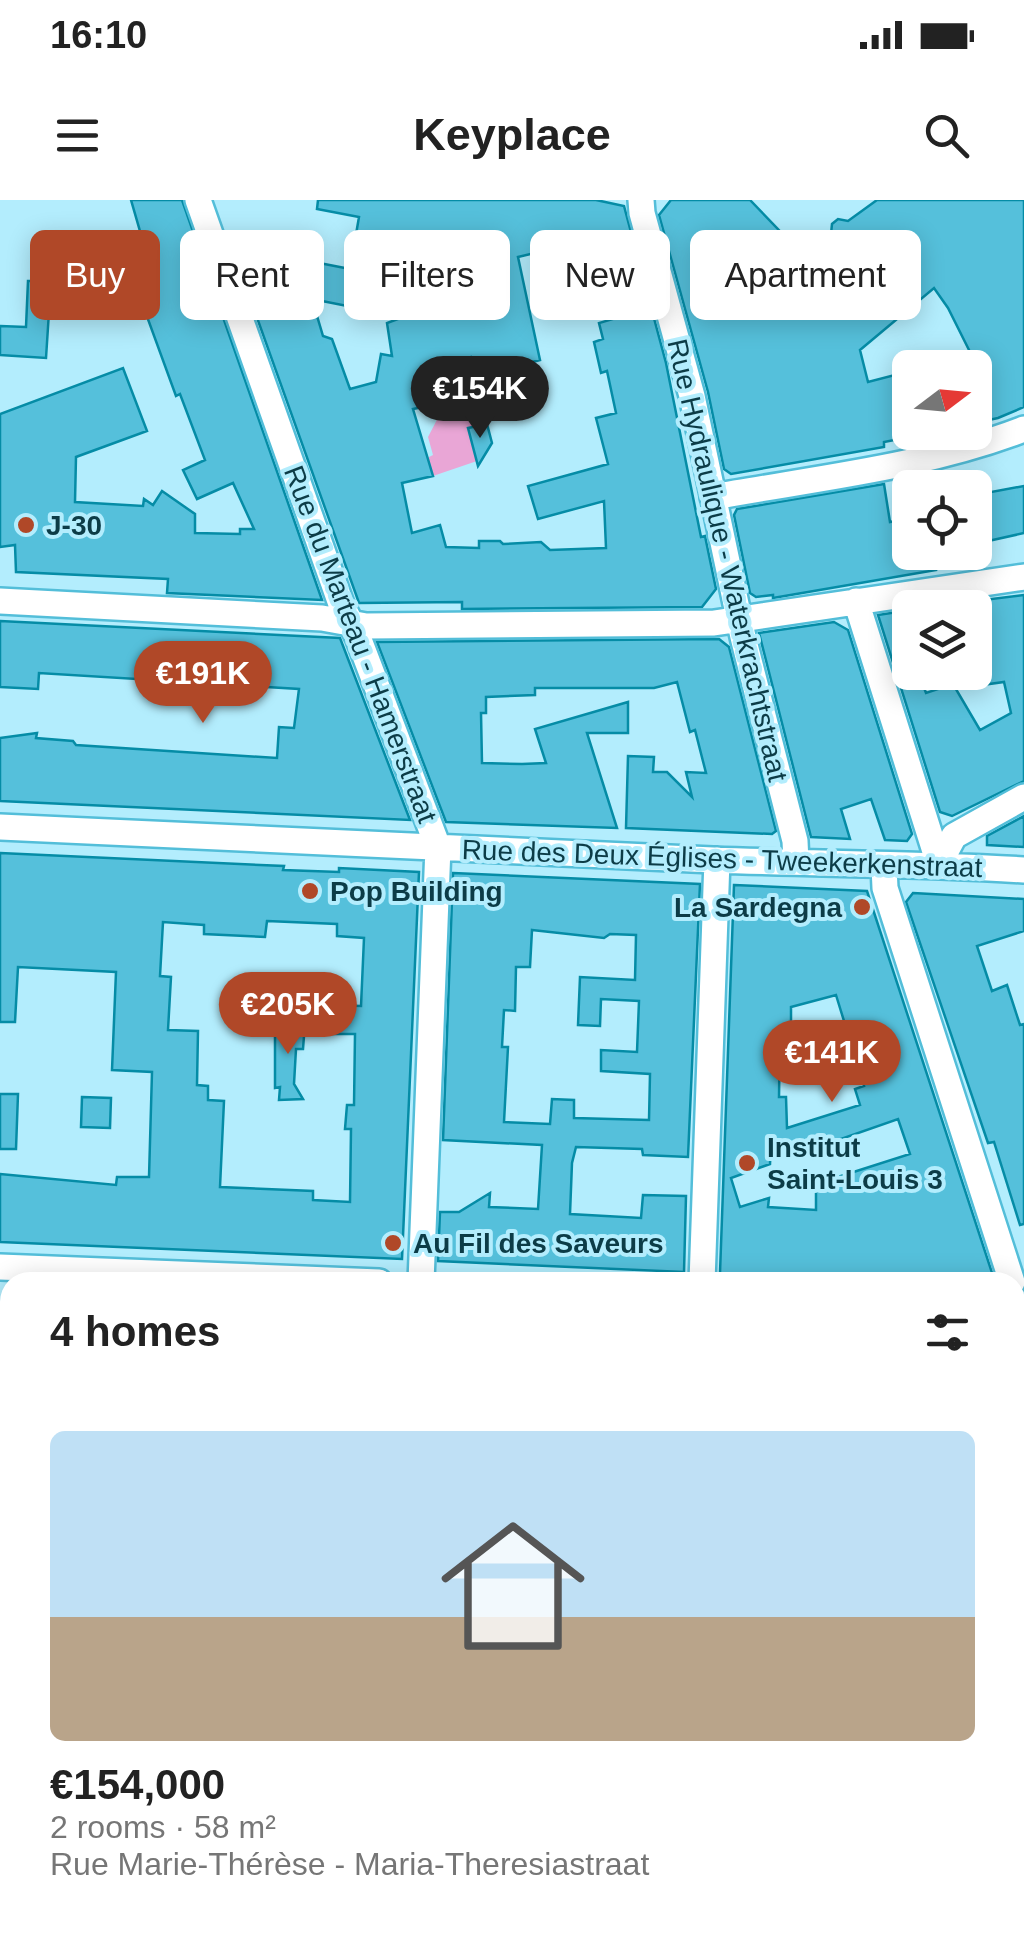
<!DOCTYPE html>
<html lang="en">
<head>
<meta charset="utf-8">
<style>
  body { margin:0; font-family:Arial,sans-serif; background:#f6f6f6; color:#222; height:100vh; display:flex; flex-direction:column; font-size:38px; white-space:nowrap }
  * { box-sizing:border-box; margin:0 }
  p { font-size:32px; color:#767676 }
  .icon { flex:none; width:55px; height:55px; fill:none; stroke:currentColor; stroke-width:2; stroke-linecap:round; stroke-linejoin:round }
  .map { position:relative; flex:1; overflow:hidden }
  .details { position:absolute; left:0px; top:1072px; width:1025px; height:672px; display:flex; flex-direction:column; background:#fff; border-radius:30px 30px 0 0; box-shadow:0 5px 25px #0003 }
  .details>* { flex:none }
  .top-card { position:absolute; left:30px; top:30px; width:965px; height:90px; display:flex; gap:20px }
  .needle { width:65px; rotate:74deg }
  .buttons { position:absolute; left:892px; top:150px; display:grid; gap:20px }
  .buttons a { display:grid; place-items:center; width:100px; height:100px; border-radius:15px; background:#fff; box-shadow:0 5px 25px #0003; font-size:50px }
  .price { position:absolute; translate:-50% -85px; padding:0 22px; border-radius:35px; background:#b04828; color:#fff; font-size:32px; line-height:65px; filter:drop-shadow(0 2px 5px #0008) }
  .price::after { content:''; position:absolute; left:50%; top:60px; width:30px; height:22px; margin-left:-15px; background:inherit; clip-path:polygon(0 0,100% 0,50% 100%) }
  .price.active { background:#222; color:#fff }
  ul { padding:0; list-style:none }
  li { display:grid; align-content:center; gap:20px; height:530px; padding:0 50px }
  li span { display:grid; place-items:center; height:310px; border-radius:15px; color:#555 }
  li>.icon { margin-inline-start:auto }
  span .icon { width:180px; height:180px; fill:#fffc; stroke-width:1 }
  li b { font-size:42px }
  h2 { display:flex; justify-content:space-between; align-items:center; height:120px; padding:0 50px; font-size:42px }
  .pill { padding:0 35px; border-radius:15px; background:#fff; box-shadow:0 5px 25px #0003; font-size:35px; line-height:90px }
  .pill.active { background:#b04828; color:#fff }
  .status { display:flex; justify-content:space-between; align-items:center; height:70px; padding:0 50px; background:#fff; direction:ltr }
  .status svg { height:28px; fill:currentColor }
  header { display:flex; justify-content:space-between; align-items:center; height:130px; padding:0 50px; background:#fff; font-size:45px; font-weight:600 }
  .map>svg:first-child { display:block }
  .green { fill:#e9a6d6 }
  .building { fill:#55c0db; stroke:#058ca6; stroke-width:2.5; fill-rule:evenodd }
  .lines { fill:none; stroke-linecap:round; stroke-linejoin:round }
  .minor-casing { stroke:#53bed9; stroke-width:30 }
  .tertiary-casing { stroke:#53bed9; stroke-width:35 }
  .minor { stroke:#fff; stroke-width:25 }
  .tertiary { stroke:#fff; stroke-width:30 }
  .poi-dot { fill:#b04828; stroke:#b3edfd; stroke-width:4 }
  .labels { text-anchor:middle; stroke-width:8; stroke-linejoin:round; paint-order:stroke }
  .poi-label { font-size:28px; font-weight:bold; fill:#0c3c47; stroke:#b3edfd; text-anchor:start }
  .street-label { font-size:28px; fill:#0c3c47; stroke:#b3edfd }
</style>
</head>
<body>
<div class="status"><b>16:10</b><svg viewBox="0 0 49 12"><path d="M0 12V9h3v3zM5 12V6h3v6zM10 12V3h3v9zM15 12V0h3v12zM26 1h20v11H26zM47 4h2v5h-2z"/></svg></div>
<header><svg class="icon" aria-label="menu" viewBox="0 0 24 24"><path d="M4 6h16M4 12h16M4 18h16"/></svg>Keyplace<svg class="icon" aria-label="search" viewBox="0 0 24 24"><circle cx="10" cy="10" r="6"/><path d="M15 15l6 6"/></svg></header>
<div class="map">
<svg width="1024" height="1744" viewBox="0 0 1024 1744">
  <rect width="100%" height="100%" fill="#b3edfd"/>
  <path class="green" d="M 471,157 L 487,224 L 477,261 L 433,276 L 427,258 L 433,255 L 428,237 L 441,212 L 431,169 Z
    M 1015,1557 L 1024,1557 L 1024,1611 L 1015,1613 Z
    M 804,1735 L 900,1735 L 920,1744 L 778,1744 Z"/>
  <path class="building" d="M 131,0 L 182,0 L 322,400 L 167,393 L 168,379 L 16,372 L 15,345 L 0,347 L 0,214 L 123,168 L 147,231 L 76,257 L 75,302 L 143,306 L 144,299 L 153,305 L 162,291 L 195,314 L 195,333 L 240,334 L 240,329 L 254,329 L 233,283 L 197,299 L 183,270 L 205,260 L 180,194 L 176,196 L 141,100 L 134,95 L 135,83 L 126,58 L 146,52 Z
    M 318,0 L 596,0 L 624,6 L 666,163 L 701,337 L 705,336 L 716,389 L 702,407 L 462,409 L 462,402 L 359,403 L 231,45 L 258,37 L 306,47 L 304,60 L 350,69 L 359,17 L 317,9 ZM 543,51 L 560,108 L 568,65 L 597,79 L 599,86 L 605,89 L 613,119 L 599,123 L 603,139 L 594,142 L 601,173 L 607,171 L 616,213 L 596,218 L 608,264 L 528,286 L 538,319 L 604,301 L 606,348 L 550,350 L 541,342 L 503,344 L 500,341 L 479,341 L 479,348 L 446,347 L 440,325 L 412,333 L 402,283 L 433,276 L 413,209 L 428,206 L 419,171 L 471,157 L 477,176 L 540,160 L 518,57 ZM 312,99 L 403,117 L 387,123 L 392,156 L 381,154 L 376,182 L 350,189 L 332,139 L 323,136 Z
    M 671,0 L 750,0 L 802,54 L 831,34 L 832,24 L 838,19 L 848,21 L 877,0 L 1024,0 L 1024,207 L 998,218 L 975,223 L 975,162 L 948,108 L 934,88 L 860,150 L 868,182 L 910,171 L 910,237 L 884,242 L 884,247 L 731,274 L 724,269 L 708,192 L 659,15 Z
    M 28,81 L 51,81 L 46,158 L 0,155 L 0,126 L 26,127 Z
    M 487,224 L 492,243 L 478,266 L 468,228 Z
    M 884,284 L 890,322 L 906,319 L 910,330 L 910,352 L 933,352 L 936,370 L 773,398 L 773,395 L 756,397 L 750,393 L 734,315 L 737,309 Z
    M 1024,286 L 1024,333 L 975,344 L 975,295 Z
    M 1024,395 L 1024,581 L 952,616 L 940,612 L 878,415 L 910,410 L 910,472 L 918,472 L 926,493 L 953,484 L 980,530 L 1011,513 L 1004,482 L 975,486 L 975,401 Z
    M 0,421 L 340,438 L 410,620 L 0,601 L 0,538 L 37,533 L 36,538 L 73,541 L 76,545 L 277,558 L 279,527 L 294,528 L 299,489 L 39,473 L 38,489 L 0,487 Z
    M 834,422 L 848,430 L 912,634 L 907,641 L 885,640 L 871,599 L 841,609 L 850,639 L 811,637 L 759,433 Z
    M 719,439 L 729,447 L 776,631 L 772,634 L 626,628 L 628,556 L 654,557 L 653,572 L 667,572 L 692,597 L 686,572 L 706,573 L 695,530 L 690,532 L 677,482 L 654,488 L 535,488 L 535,495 L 486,497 L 486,513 L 481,513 L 482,563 L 522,564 L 546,563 L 535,529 L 628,502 L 628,533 L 587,533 L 617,628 L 446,622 L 377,442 Z
    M 1024,616 L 1024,647 L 987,645 L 987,636 Z
    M 0,653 L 284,666 L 283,670 L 339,672 L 339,668 L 419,672 L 402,1059 L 0,1042 L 0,974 L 116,985 L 117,977 L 149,977 L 152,872 L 112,870 L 116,772 L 18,767 L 15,822 L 0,822 ZM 267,721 L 337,724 L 337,736 L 364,738 L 361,806 L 334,805 L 333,834 L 355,834 L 354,905 L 347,905 L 345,929 L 351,929 L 350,1002 L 313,1000 L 313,991 L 220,987 L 224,901 L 208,900 L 208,886 L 197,885 L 198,831 L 168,830 L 171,777 L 160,776 L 163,722 L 204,725 L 204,734 L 265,737 Z
    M 453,673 L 700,684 L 688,957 L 643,955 L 642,949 L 576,947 L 572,963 L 570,1014 L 641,1018 L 643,995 L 686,996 L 684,1072 L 438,1061 L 440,1012 L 459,1012 L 490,993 L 489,1007 L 538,1009 L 542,945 L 443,940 ZM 532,730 L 604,738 L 610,734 L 636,735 L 635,780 L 580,777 L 578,825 L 600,826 L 601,799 L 639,801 L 637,852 L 601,850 L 601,871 L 650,874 L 649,920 L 574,918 L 574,900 L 552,899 L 550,924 L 504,922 L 508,847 L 502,847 L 504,810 L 515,811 L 516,767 L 530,767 Z
    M 734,685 L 867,691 L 995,1082 L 720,1073 ZM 836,795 L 864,886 L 855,889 L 860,905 L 787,928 L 786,897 L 779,897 L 780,833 L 784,834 L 784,825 L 791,825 L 791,807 ZM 898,919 L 910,954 L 816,984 L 816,1010 L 768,1007 L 769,998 L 740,1007 L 731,978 L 770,964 L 771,944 L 821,946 Z
    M 913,693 L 1024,699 L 1024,731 L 977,746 L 992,791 L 1007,785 L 1020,825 L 1024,824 L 1024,1024 L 1020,1025 L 994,942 L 988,943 L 906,702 Z
    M 275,821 L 305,823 L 303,849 L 296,849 L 294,884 L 303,899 L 279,900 L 280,887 L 275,888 Z
    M 0,894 L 18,894 L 16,949 L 0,949 Z
    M 82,897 L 111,898 L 110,928 L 81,927 Z"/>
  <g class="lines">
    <defs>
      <path id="minor" d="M 198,0 L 341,404 L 358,437 L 438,647 L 421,1082
        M 641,0 L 642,13 L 692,196 L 743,437 L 795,641 L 796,662
        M 713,297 C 817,278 925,267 1024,229
        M 0,401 L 322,418 L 366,426 L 714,423 L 1024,377
        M 856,401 L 939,664
        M 0,627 C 238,638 475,649 713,660 C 817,664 921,663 1024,670
        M 939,664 L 954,636 L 1024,597
        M 884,667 L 885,688 L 1012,1082
        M 0,1067 L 379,1082
        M 702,1082 L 717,660
        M 1015,1110 L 1024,1110
        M 1015,1187 L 1024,1174
        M 0,1490 L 10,1491
        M 1015,1533 L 1024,1533
        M 555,1735 L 558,1744
        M 945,1735 L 949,1744
        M 64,1744 L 64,1735"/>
      <path id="tertiary" d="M 1015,1642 L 1024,1639
        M 699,1744 L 726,1735"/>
    </defs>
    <use href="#minor" class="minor-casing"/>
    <use href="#tertiary" class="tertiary-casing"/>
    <use href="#minor" class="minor"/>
    <use href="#tertiary" class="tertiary"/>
  </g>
  <g class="poi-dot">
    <circle cx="26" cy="325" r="10"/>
    <circle cx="310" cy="691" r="10"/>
    <circle cx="862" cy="707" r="10"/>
    <circle cx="747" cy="963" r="10"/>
    <circle cx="393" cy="1043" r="10"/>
  </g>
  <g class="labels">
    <g class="poi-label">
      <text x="46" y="335">J-30</text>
      <text x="330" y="701">Pop Building</text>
      <text x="842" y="717" text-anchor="end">La Sardegna</text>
      <text x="767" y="957">Institut<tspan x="767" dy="32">Saint-Louis 3</tspan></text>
      <text x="413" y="1053">Au Fil des Saveurs</text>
    </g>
    <g class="street-label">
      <text transform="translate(728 360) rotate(77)" y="10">Rue Hydraulique - Waterkrachtstraat</text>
      <text transform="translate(361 444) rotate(69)" y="10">Rue du Marteau - Hamerstraat</text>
      <text transform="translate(722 658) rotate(2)" y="10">Rue des Deux Églises - Tweekerkenstraat</text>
    </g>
  </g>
</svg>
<div class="buttons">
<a><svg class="needle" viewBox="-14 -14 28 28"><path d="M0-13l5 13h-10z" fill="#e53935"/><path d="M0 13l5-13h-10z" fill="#767676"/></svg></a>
<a><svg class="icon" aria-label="locate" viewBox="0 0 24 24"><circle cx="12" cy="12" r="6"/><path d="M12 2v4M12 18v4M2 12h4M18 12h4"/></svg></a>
<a><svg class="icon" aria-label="layers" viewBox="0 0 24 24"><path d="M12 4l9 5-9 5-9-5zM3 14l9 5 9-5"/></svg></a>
</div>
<b class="price active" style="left:480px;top:241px">€154K</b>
<b class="price" style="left:203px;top:526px">€191K</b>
<b class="price" style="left:288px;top:857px">€205K</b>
<b class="price" style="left:832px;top:905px">€141K</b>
<div class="top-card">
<a class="pill active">Buy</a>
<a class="pill">Rent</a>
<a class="pill">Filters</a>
<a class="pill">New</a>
<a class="pill">Apartment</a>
</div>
<section class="details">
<h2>4 homes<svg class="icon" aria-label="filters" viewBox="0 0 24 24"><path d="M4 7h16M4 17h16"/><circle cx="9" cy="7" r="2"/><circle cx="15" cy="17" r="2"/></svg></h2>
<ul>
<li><span style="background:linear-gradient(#bfe0f5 60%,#b9a48a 0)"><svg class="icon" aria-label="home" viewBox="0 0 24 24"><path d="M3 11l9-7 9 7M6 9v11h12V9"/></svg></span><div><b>€154,000</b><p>2 rooms · 58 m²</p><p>Rue Marie-Thérèse - Maria-Theresiastraat</p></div></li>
</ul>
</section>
</div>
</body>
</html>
